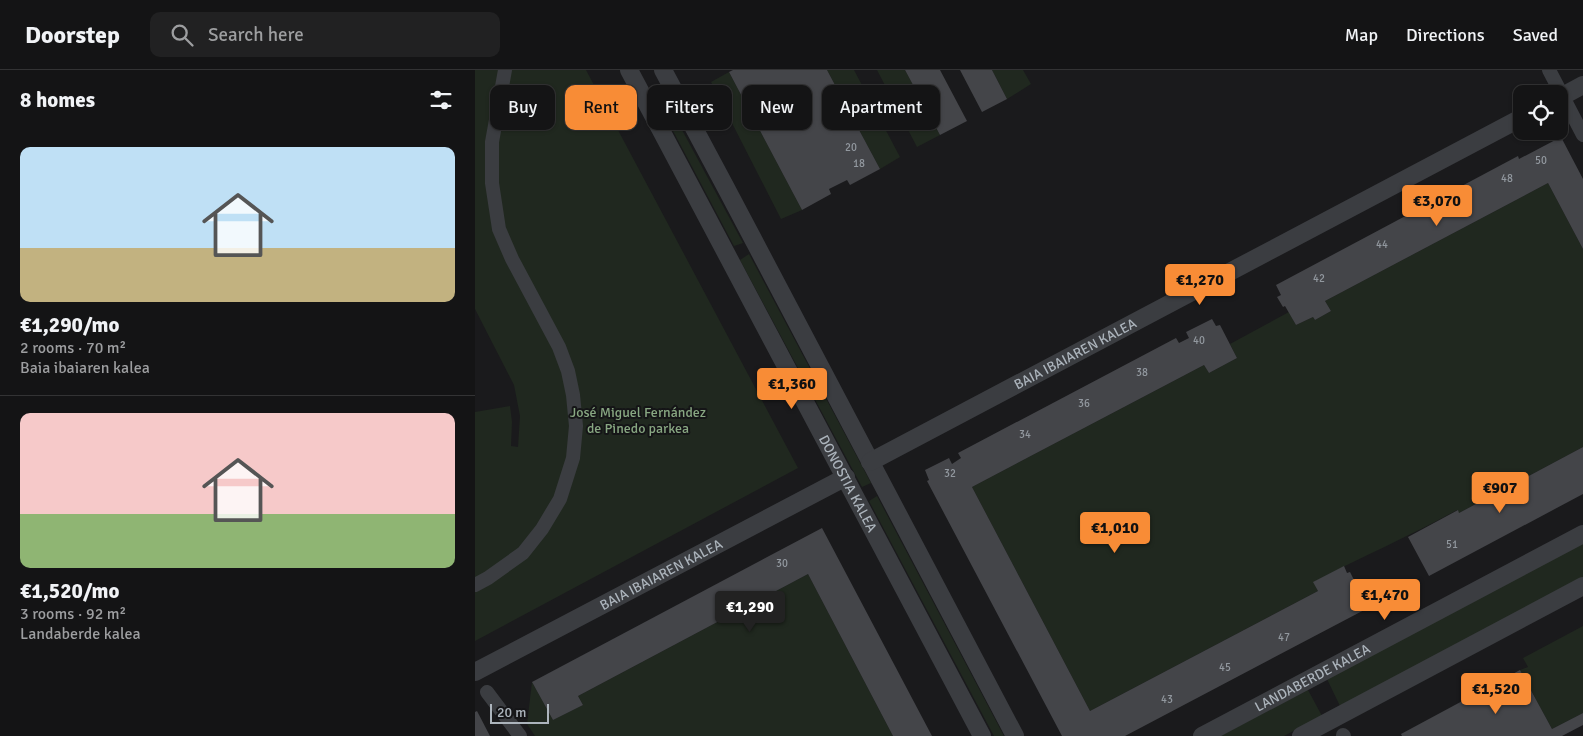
<!DOCTYPE html>
<html lang="en">
<head>
<meta charset="utf-8">
<style>
  body { margin:0; font-family:Signika,sans-serif; background:#212122; color:#f1f3f6; height:100vh; display:flex; flex-direction:column; font-size:19px; white-space:nowrap }
  * { box-sizing:border-box; margin:0 }
  p { font-size:16px; color:#9d9ea0 }
  .icon { flex:none; width:28px; height:28px; fill:none; stroke:currentColor; stroke-width:2; stroke-linecap:round; stroke-linejoin:round }
  .map { position:relative; flex:1; overflow:hidden }
  .details { display:flex; flex-direction:column; background:#141415; width:475px }
  .details>* { flex:none }
  .banner { position:absolute; left:15px; top:15px; width:475px; height:45px; display:flex; gap:10px }
  .controls { position:absolute; left:1038px; top:15px; display:grid; gap:10px }
  .controls a { display:grid; place-items:center; width:55px; height:55px; border-radius:10px; background:#141415; box-shadow:0 1px 4px #0004,0 0 0 1px #333334; font-size:25px }
  .scale { position:absolute; left:15px; bottom:12px; width:59px; box-sizing:border-box; padding-left:5px; border:2px solid #acb4bc; border-top:0; font-size:14px; line-height:18px; white-space:nowrap; color:#acb4bc; -webkit-text-stroke:4px #151517; paint-order:stroke }
  .price { position:absolute; translate:-50% -42px; padding:0 11px; border-radius:5px; background:#f88c36; color:#111; font-size:16px; line-height:32px; filter:drop-shadow(0 1px 2px #0008) }
  .price::after { content:''; position:absolute; left:50%; top:30px; width:15px; height:11px; margin-left:-8px; background:inherit; clip-path:polygon(0 0,100% 0,50% 100%) }
  .price.active { background:#222; color:#fff }
  ul { padding:0; list-style:none }
  li { display:grid; align-content:center; gap:10px; height:265px; padding:0 20px }
  li+li { border-top:1px solid #333334 }
  li span { display:grid; place-items:center; height:155px; border-radius:10px; color:#555 }
  li>.icon { margin-inline-start:auto }
  span .icon { width:90px; height:90px; fill:#fffc; stroke-width:1 }
  li b { font-size:21px }
  h2 { display:flex; justify-content:space-between; align-items:center; height:60px; padding:0 20px; font-size:21px }
  .tag { padding:0 18px; border-radius:10px; background:#141415; box-shadow:0 1px 4px #0004,0 0 0 1px #333334; font-size:18px; line-height:45px }
  .tag.active { background:#f88c36; color:#111 }
  header { display:flex; align-items:center; gap:30px; box-sizing:border-box; height:70px; padding:0 25px; background:#141415; border-bottom:1px solid #333334 }
  header strong { font-size:24px }
  nav { display:flex; gap:28px; margin-inline-start:auto; font-size:18px }
  .search { width:350px; height:45px; background:#212122; display:flex; align-items:center; gap:12px; box-sizing:border-box; padding:0 18px; border-radius:10px; color:#9d9ea0; font-size:19px }
  main { display:flex; flex:1; min-height:0 }
  .map>svg:first-child { display:block }
  .green { fill:#20281f }
  .building { fill:#444549 }
  .lines { fill:none; stroke-linecap:round; stroke-linejoin:round }
  .pedestrian { stroke:#3b3d41; stroke-width:14 }
  .minor { stroke:#3b3d41; stroke-width:18 }
  .labels { text-anchor:middle; stroke-width:4; stroke-linejoin:round; paint-order:stroke }
  .number-label { font-size:11px; fill:#92989f }
  .street-label { font-size:14px; fill:#acb4bc; stroke:#151517 }
  .park-label { font-size:14px; fill:#88a782; stroke:#151517 }
</style>
</head>
<body>
<header>
<strong>Doorstep</strong>
<div class="search"><svg class="icon" aria-label="search" viewBox="0 0 24 24"><circle cx="10" cy="10" r="6"/><path d="M15 15l6 6"/></svg>Search here</div>
<nav><a>Map</a><a>Directions</a><a>Saved</a></nav>
</header>
<main>
<section class="details">
<h2>8 homes<svg class="icon" aria-label="filters" viewBox="0 0 24 24"><path d="M4 7h16M4 17h16"/><circle cx="9" cy="7" r="2"/><circle cx="15" cy="17" r="2"/></svg></h2>
<ul>
<li><span style="background:linear-gradient(#bfe0f5 65%,#c2b280 0)"><svg class="icon" aria-label="home" viewBox="0 0 24 24"><path d="M3 11l9-7 9 7M6 9v11h12V9"/></svg></span><div><b>€1,290/mo</b><p>2 rooms · 70 m²</p><p>Baia ibaiaren kalea</p></div></li>
<li><span style="background:linear-gradient(#f6c9c9 65%,#8fb573 0)"><svg class="icon" aria-label="home" viewBox="0 0 24 24"><path d="M3 11l9-7 9 7M6 9v11h12V9"/></svg></span><div><b>€1,520/mo</b><p>3 rooms · 92 m²</p><p>Landaberde kalea</p></div></li>
</ul>
</section>
<div class="map">
<svg width="1108" height="666" viewBox="0 0 1108 666">
  <rect width="100%" height="100%" fill="#1a1a1c"/>
  <path class="green" d="M 0,0 L 111,0 L 323,398 L 0,571 L 0,342 L 35,336 L 37,352 L 36,376 L 43,377 L 45,346 L 39,315 L 0,239 Z
    M 352,0 L 379,0 L 425,87 L 405,99 Z
    M 402,0 L 430,0 L 465,65 L 442,77 Z
    M 517,0 L 548,0 L 556,14 L 532,29 Z
    M 254,2 L 327,140 L 306,149 L 236,12 Z
    M 186,21 L 268,173 L 259,176 L 179,25 Z
    M 1073,113 L 1108,179 L 1108,377 L 984,443 L 982,440 C 935,466 886,487 839,512 L 843,521 L 615,641 L 497,417 L 729,295 L 734,303 L 762,288 L 755,274 L 814,242 L 821,255 L 838,247 L 840,250 L 856,241 L 850,231 Z
    M 274,184 L 396,413 L 387,417 L 265,190 Z
    M 402,426 L 529,666 L 519,666 L 394,431 Z
    M 1108,473 L 1108,507 L 865,636 L 852,609 Z
    M 333,504 L 418,666 L 60,666 L 52,654 L 57,612 L 78,650 L 108,635 L 103,626 Z
    M 1108,556 L 1108,643 L 1077,659 L 1045,600 L 1053,597 L 1048,588 Z
    M 833,620 L 847,646 L 809,666 L 745,666 Z"/>
  <path class="building" d="M 258,0 L 352,0 L 405,99 L 375,115 L 372,110 L 354,119 L 356,124 L 327,140 L 254,2 Z
    M 430,0 L 465,0 L 492,51 L 465,65 Z
    M 485,0 L 517,0 L 532,29 L 507,42 Z
    M 1086,67 L 1108,109 L 1108,179 L 1073,113 L 850,231 L 856,241 L 840,250 L 838,247 L 821,255 L 810,236 L 808,237 L 802,227 L 806,225 L 801,215 L 1043,86 L 1044,89 Z
    M 737,249 L 741,256 L 745,255 L 762,288 L 734,303 L 729,295 L 497,417 L 615,641 L 843,521 L 838,512 L 869,496 L 872,503 L 875,502 L 893,538 L 650,666 L 587,666 L 452,411 L 454,410 L 450,400 L 474,388 L 477,394 L 486,388 L 483,383 L 701,268 L 704,273 L 714,268 L 711,262 Z
    M 1108,377 L 1108,424 L 954,506 L 933,467 L 983,440 L 984,443 Z
    M 347,458 L 457,666 L 418,666 L 333,504 L 103,626 L 108,635 L 78,650 L 57,612 Z
    M 1045,600 L 1077,659 L 1108,643 L 1108,655 L 1087,666 L 927,666 L 926,664 Z
    M 2,641 L 15,666 L 0,666 L 0,642 Z"/>
  <g class="lines">
    <path class="pedestrian" d="M 1074,0 L 1108,65
      M 0,515 L 13,508 L 48,483 L 67,459 L 85,429 L 98,388 L 101,356 L 98,325 L 93,301 L 84,277 L 37,189 L 24,159 L 17,113 L 17,72 L 30,0
      M 12,622 L 45,666
      M 868,665 L 869,666"/>
    <g class="minor">
      <path id="s1" d="M 154,0 L 507,666"/>
      <path d="M 188,0 C 307,221 422,444 540,666"/>
      <path d="M 1084,28 L 1108,15"/>
      <path id="s2" d="M 395,392 L 1046,48"/>
      <path id="s3" d="M 0,602 L 371,407"/>
      <path id="s4" d="M 727,666 L 1108,464"/>
      <path d="M 826,666 L 1108,516"/>
    </g>
  </g>
  <g class="labels">
    <g class="number-label">
      <text x="376" y="81">20</text>
      <text x="1066" y="94">50</text>
      <text x="384" y="97">18</text>
      <text x="1032" y="112">48</text>
      <text x="907" y="178">44</text>
      <text x="844" y="212">42</text>
      <text x="724" y="274">40</text>
      <text x="667" y="306">38</text>
      <text x="609" y="337">36</text>
      <text x="550" y="368">34</text>
      <text x="475" y="407">32</text>
      <text x="977" y="478">51</text>
      <text x="307" y="497">30</text>
      <text x="809" y="571">47</text>
      <text x="750" y="601">45</text>
      <text x="692" y="633">43</text>
    </g>
    <g class="street-label">
      <text dy="5" stroke="none"><textPath href="#s2" startOffset="232">BAIA IBAIAREN KALEA</textPath></text>
      <text dy="5" stroke="none"><textPath href="#s1" startOffset="468">DONOSTIA KALEA</textPath></text>
      <text dy="5" stroke="none"><textPath href="#s3" startOffset="210">BAIA IBAIAREN KALEA</textPath></text>
      <text dy="5" stroke="none"><textPath href="#s4" startOffset="125">LANDABERDE KALEA</textPath></text>
    </g>
    <g class="park-label">
      <text x="163" y="347">José Miguel Fernández<tspan x="163" dy="16">de Pinedo parkea</tspan></text>
    </g>
  </g>
</svg>
<div class="controls">
<a><svg class="icon" aria-label="locate" viewBox="0 0 24 24"><circle cx="12" cy="12" r="6"/><path d="M12 2v4M12 18v4M2 12h4M18 12h4"/></svg></a>
</div>
<div class="scale">20 m</div>
<b class="price" style="left:962px;top:157px">€3,070</b>
<b class="price" style="left:725px;top:236px">€1,270</b>
<b class="price" style="left:317px;top:340px">€1,360</b>
<b class="price" style="left:1025px;top:444px">€907</b>
<b class="price" style="left:640px;top:484px">€1,010</b>
<b class="price" style="left:910px;top:551px">€1,470</b>
<b class="price active" style="left:275px;top:563px">€1,290</b>
<b class="price" style="left:1021px;top:645px">€1,520</b>
<div class="banner">
<a class="tag">Buy</a>
<a class="tag active">Rent</a>
<a class="tag">Filters</a>
<a class="tag">New</a>
<a class="tag">Apartment</a>
</div>
</div>
</main>
</body>
</html>
